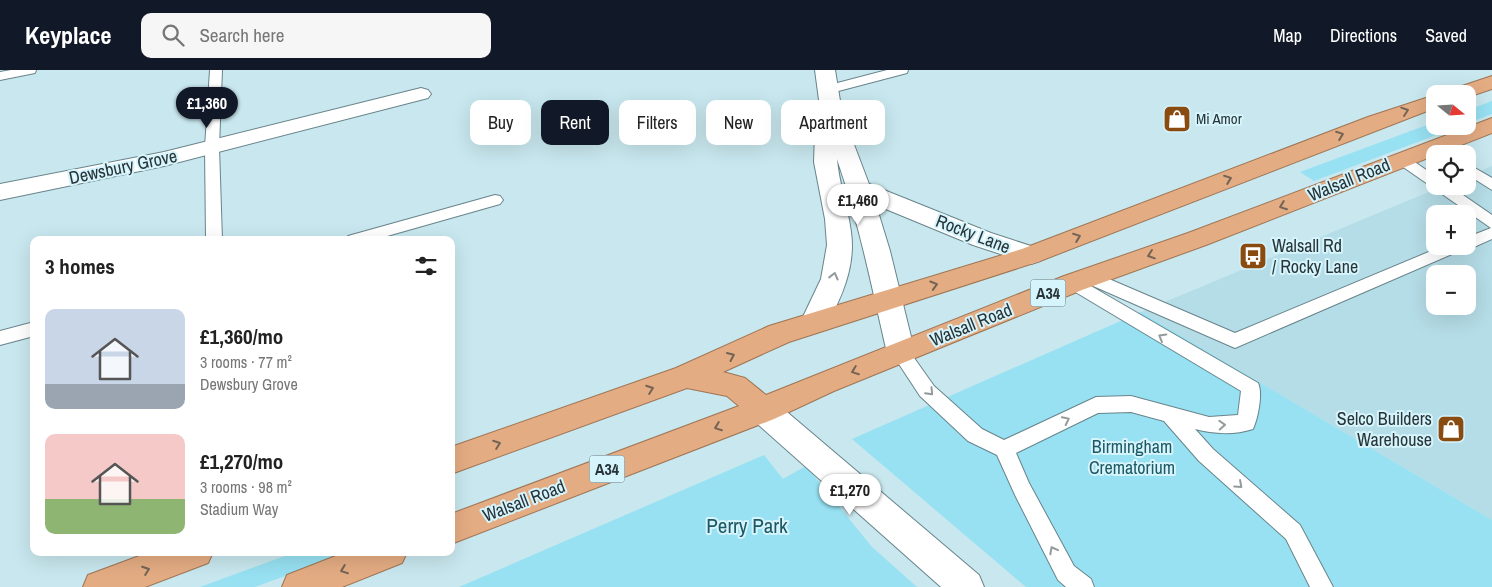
<!DOCTYPE html>
<html lang="en">
<head>
<meta charset="utf-8">
<style>
  body { margin:0; font-family:"Archivo Narrow",sans-serif; background:#f6f6f6; color:#222; height:100vh; display:flex; flex-direction:column; font-size:19px; white-space:nowrap }
  * { box-sizing:border-box; margin:0 }
  p { font-size:16px; color:#767676 }
  .icon { flex:none; width:28px; height:28px; fill:none; stroke:currentColor; stroke-width:2; stroke-linecap:round; stroke-linejoin:round }
  .map { position:relative; flex:1; overflow:hidden }
  .sheet { position:absolute; left:30px; top:166px; width:425px; height:320px; display:flex; flex-direction:column; background:#fff; border-radius:10px; box-shadow:0 5px 20px #0002 }
  .sheet>* { flex:none }
  .top-card { position:absolute; left:470px; top:30px; width:475px; height:45px; display:flex; gap:10px }
  .needle { width:32px; rotate:108deg }
  .tools { position:absolute; left:1426px; top:15px; display:grid; gap:10px }
  .tools a { display:grid; place-items:center; width:50px; height:50px; border-radius:10px; background:#fff; box-shadow:0 5px 20px #0002; font-size:25px }
  .price { position:absolute; translate:-50% -42px; padding:0 11px; border-radius:18px; background:#fff; color:#222; font-size:16px; line-height:32px; filter:drop-shadow(0 1px 2px #0008) }
  .price::after { content:''; position:absolute; left:50%; top:30px; width:15px; height:11px; margin-left:-8px; background:inherit; clip-path:polygon(0 0,100% 0,50% 100%) }
  .price.active { background:#111827; color:#fff }
  ul { padding:0; list-style:none }
  li { display:flex; align-items:center; gap:15px; height:125px; padding:0 15px }
  li span { display:grid; place-items:center; flex:none; width:140px; height:100px; border-radius:10px; color:#555 }
  li>.icon { margin-inline-start:auto }
  span .icon { width:60px; height:60px; fill:#fffc; stroke-width:1 }
  li b { font-size:21px }
  h2 { display:flex; justify-content:space-between; align-items:center; height:60px; padding:0 15px; font-size:21px }
  .chip { padding:0 18px; border-radius:10px; background:#fff; box-shadow:0 5px 20px #0002; font-size:18px; line-height:45px }
  .chip.active { background:#111827; color:#fff }
  header { display:flex; align-items:center; gap:30px; box-sizing:border-box; height:70px; padding:0 25px; background:#111827; color:#fff }
  header strong { font-size:24px }
  nav { display:flex; gap:28px; margin-inline-start:auto; font-size:18px }
  .search { width:350px; height:45px; background:#f6f6f6; display:flex; align-items:center; gap:12px; box-sizing:border-box; padding:0 18px; border-radius:10px; color:#767676; font-size:19px }
  .map>svg:first-child { display:block }
  .built { fill:#b5dde7; fill-rule:evenodd }
  .green { fill:#97e1f2 }
  .lines { fill:none; stroke-linecap:round; stroke-linejoin:round }
  .service-casing { stroke:#68848b; stroke-width:2 }
  .minor-casing { stroke:#68848b; stroke-width:2 }
  .trunk-casing { stroke:#9e7554; stroke-width:2 }
  .service { fill:#fff; fill-rule:evenodd }
  .minor { fill:#fff; fill-rule:evenodd }
  .trunk { fill:#e4ac83; fill-rule:evenodd }
  .oneway { stroke:#736455 }
  .oneway2 { stroke:#949a9b }
  .labels { text-anchor:middle; stroke-width:4; stroke-linejoin:round; paint-order:stroke }
  .far-poi-label { font-size:15px; fill:#283437; stroke:#d5f4fc; text-anchor:start }
  .shield { fill:#d5f4fc; stroke:#5c6e72; stroke-width:1 }
  .shield-label { font-size:16px; font-weight:bold; fill:#283437 }
  .street-label { font-size:18px; fill:#283437; stroke:#d5f4fc }
  .poi-label { font-size:18px; fill:#283437; stroke:#d5f4fc; text-anchor:start }
  .park-label { font-size:18px; fill:#1d5865; stroke:#d5f4fc }
  .near-park-label { font-size:21px; fill:#1d5865; stroke:#d5f4fc }
</style>
</head>
<body>
<header>
<strong>Keyplace</strong>
<div class="search"><svg class="icon" aria-label="search" viewBox="0 0 24 24"><circle cx="10" cy="10" r="6"/><path d="M15 15l6 6"/></svg>Search here</div>
<nav><a>Map</a><a>Directions</a><a>Saved</a></nav>
</header>
<div class="map">
<svg width="1492" height="517" viewBox="0 0 1492 517">
  <rect width="100%" height="100%" fill="#c8e7ee"/>
  <path class="built" d="M 1492,96 L 1492,450 L 1141,242 L 1443,116 L 1468,116 L 1468,106 ZM 1435,144 L 1468,144 L 1468,176 L 1435,176 ZM 1435,204 L 1468,204 L 1468,236 L 1435,236 Z"/>
  <path class="green" d="M 1492,31 L 1492,44 L 1468,53 L 1468,40 Z
    M 1435,52 L 1435,56 L 1460,56 L 1314,111 L 1300,102 Z
    M 1141,242 L 1492,450 L 1492,517 L 1026,517 L 852,369 Z
    M 764,385 L 783,409 L 806,396 L 872,477 L 917,517 L 459,517 Z
    M 293,483 L 347,483 L 255,517 L 200,517 Z"/>
  <g class="lines">
    <defs>
      <path id="service" d="M 11,0 L 36,0 L 35,3 L 0,10 L 0,2 Z
        M 210,0 L 222,0 L 219,77 L 222,170 L 206,170 L 205,77 Z
        M 887,0 L 908,0 L 907,3 L 827,24 L 820,20 L 822,17 Z
        M 1401,84 L 1406,86 L 1435,106 L 1435,116 L 1450,116 L 1492,145 L 1492,169 L 1474,177 L 1466,178 L 1235,278 L 1084,212 L 1258,313 C 1263,323 1258,348 1253,359 C 1235,365 1213,364 1195,359 L 1213,379 L 1300,455 L 1333,517 L 1310,517 L 1286,469 L 1199,391 L 1164,351 L 1131,342 L 1098,343 L 1016,383 L 1029,413 L 1074,496 L 1091,509 L 1094,517 L 1066,517 L 1058,510 L 1015,425 L 997,385 L 968,371 L 920,326 L 895,288 L 892,283 L 895,278 L 901,276 L 907,278 L 934,316 L 982,359 L 1004,370 L 1096,327 L 1131,326 L 1209,347 L 1238,345 L 1241,321 L 1067,217 L 1065,213 L 1067,209 L 1073,207 L 1083,211 L 1081,207 L 1083,203 L 1089,201 L 1095,203 L 1235,263 L 1443,176 L 1468,176 L 1468,167 L 1491,158 L 1396,92 L 1394,89 L 1396,86 Z
        M 1468,94 L 1492,108 L 1492,120 L 1468,105 Z
        M 495,125 L 500,126 L 503,130 L 500,134 L 373,170 L 346,170 L 348,166 Z
        M 34,252 L 34,266 L 0,275 L 0,261 Z"/>
      <path id="minor" d="M 815,0 L 835,0 L 842,43 L 869,114 L 991,163 L 1040,179 L 1044,185 L 1040,191 L 1031,194 L 973,175 L 876,135 L 890,181 L 915,283 L 911,291 L 901,294 L 891,291 L 887,283 C 872,218 859,152 837,89 C 839,114 848,137 851,162 C 856,197 841,229 825,258 L 815,261 L 805,258 L 801,251 L 821,209 L 827,175 L 825,149 L 814,92 L 815,63 L 821,45 Z
        M 421,18 L 428,20 L 431,24 L 428,28 L 164,96 L 0,130 L 0,114 L 164,82 Z
        M 763,328 L 774,331 L 979,505 L 984,517 L 941,517 L 752,349 L 748,340 L 752,331 Z"/>
      <path id="trunk" d="M 1492,6 L 1492,19 L 1468,27 L 1468,24 L 1447,24 L 1450,20 Z
        M 1435,25 L 1435,38 L 1040,191 L 789,272 L 723,302 L 745,308 L 766,325 L 1064,206 L 1188,163 L 1492,48 L 1492,63 L 1206,175 L 1082,220 L 834,321 L 774,349 L 451,474 L 451,444 L 739,336 L 727,326 L 687,318 L 451,404 L 451,377 L 676,298 L 769,256 L 1022,179 L 1368,47 Z
        M 150,482 L 213,482 L 208,493 L 145,517 L 83,517 L 88,505 Z
        M 346,482 L 407,482 L 402,493 L 342,517 L 282,517 L 287,505 Z"/>
    </defs>
    <use href="#service" class="service-casing"/>
    <use href="#minor" class="minor-casing"/>
    <use href="#trunk" class="trunk-casing"/>
    <use href="#service" class="service"/>
    <use href="#minor" class="minor"/>
    <use href="#trunk" class="trunk"/>
  </g>
  <defs><path id="oneway-chevron" d="M-2-3.5L2.5 0L-2 3.5" fill="none" stroke-width="1.6" stroke-linecap="round" stroke-linejoin="round" transform="scale(1.25)"/></defs>
  <g class="oneway">
    <use href="#oneway-chevron" transform="translate(1405 41) rotate(-19)"/>
    <use href="#oneway-chevron" transform="translate(1340 65) rotate(-21)"/>
    <use href="#oneway-chevron" transform="translate(1228 109) rotate(-21)"/>
    <use href="#oneway-chevron" transform="translate(1283 136) rotate(159)"/>
    <use href="#oneway-chevron" transform="translate(1077 167) rotate(-21)"/>
    <use href="#oneway-chevron" transform="translate(1151 185) rotate(161)"/>
    <use href="#oneway-chevron" transform="translate(934 215) rotate(-17)"/>
    <use href="#oneway-chevron" transform="translate(731 286) rotate(-24)"/>
    <use href="#oneway-chevron" transform="translate(855 301) rotate(159)"/>
    <use href="#oneway-chevron" transform="translate(650 319) rotate(-20)"/>
    <use href="#oneway-chevron" transform="translate(718 357) rotate(159)"/>
    <use href="#oneway-chevron" transform="translate(497 374) rotate(-20)"/>
    <use href="#oneway-chevron" transform="translate(146 500) rotate(-20)"/>
    <use href="#oneway-chevron" transform="translate(344 500) rotate(159)"/>
  </g>
  <g class="oneway2">
    <use href="#oneway-chevron" transform="translate(834 206) rotate(-76)"/>
    <use href="#oneway-chevron" transform="translate(1162 267) rotate(-150)"/>
    <use href="#oneway-chevron" transform="translate(930 322) rotate(47)"/>
    <use href="#oneway-chevron" transform="translate(1066 350) rotate(-26)"/>
    <use href="#oneway-chevron" transform="translate(1222 355) rotate(-3)"/>
    <use href="#oneway-chevron" transform="translate(1239 415) rotate(42)"/>
    <use href="#oneway-chevron" transform="translate(1053 480) rotate(-118)"/>
  </g>
  <defs>
    <symbol id="shop-square" viewBox="-11 -11 22 22"><rect x="-9" y="-9" width="18" height="18" rx="4" fill="#8a4b11" stroke="#d5f4fc"/><path d="M-5-2.5h2.3a2.7 3.5 0 0 1 5.4 0H5L5.5 6h-11ZM-1.5-2.5h3a1.5 2.3 0 0 0-3 0Z" fill="#fff"/></symbol>
    <symbol id="bus-square" viewBox="-11 -11 22 22"><rect x="-9" y="-9" width="18" height="18" rx="4" fill="#8a4b11" stroke="#d5f4fc"/><path d="M-5-6H5V4H4V6H2V4H-2V6H-4V4H-5ZM-3.5-4V0h7V-4ZM-3.5 1.2v1.5H-2V1.2ZM2 1.2v1.5H3.5V1.2Z" fill="#fff"/></symbol>
  </defs>
  <g fill-rule="evenodd">
    <use href="#shop-square" x="1161" y="33" width="32" height="32"/>
    <use href="#bus-square" x="1237" y="170" width="32" height="32"/>
    <use href="#shop-square" x="1435" y="343" width="32" height="32"/>
  </g>
  <g class="labels">
    <g class="far-poi-label">
      <text x="1196" y="54">Mi Amor</text>
    </g>
    <g class="shield">
      <rect x="1030.5" y="209.5" width="35" height="27" rx="4"/>
      <rect x="589.5" y="385.5" width="35" height="27" rx="4"/>
    </g>
    <g class="shield-label">
      <text x="1048" y="229">A34</text>
      <text x="607" y="405">A34</text>
    </g>
    <g class="street-label">
      <text transform="translate(123 97) rotate(-12)" y="6">Dewsbury Grove</text>
      <text transform="translate(1349 110) rotate(-22)" y="6">Walsall Road</text>
      <text transform="translate(973 164) rotate(21)" y="6">Rocky Lane</text>
      <text transform="translate(971 255) rotate(-22)" y="6">Walsall Road</text>
      <text transform="translate(524 431) rotate(-21)" y="6">Walsall Road</text>
    </g>
    <g class="poi-label">
      <text x="1272" y="182">Walsall Rd<tspan x="1272" dy="21">/ Rocky Lane</tspan></text>
      <text x="1432" y="355" text-anchor="end">Selco Builders<tspan x="1432" dy="21">Warehouse</tspan></text>
    </g>
    <g class="park-label">
      <text x="1132" y="383">Birmingham<tspan x="1132" dy="21">Crematorium</tspan></text>
    </g>
    <g class="near-park-label">
      <text x="747" y="463">Perry Park</text>
    </g>
  </g>
</svg>
<div class="tools">
<a><svg class="needle" viewBox="-14 -14 28 28"><path d="M0-13l5 13h-10z" fill="#e53935"/><path d="M0 13l5-13h-10z" fill="#767676"/></svg></a>
<a><svg class="icon" aria-label="locate" viewBox="0 0 24 24"><circle cx="12" cy="12" r="6"/><path d="M12 2v4M12 18v4M2 12h4M18 12h4"/></svg></a>
<a>+</a>
<a>−</a>
</div>
<b class="price active" style="left:207px;top:59px">£1,360</b>
<b class="price" style="left:858px;top:156px">£1,460</b>
<b class="price" style="left:850px;top:446px">£1,270</b>
<div class="top-card">
<a class="chip">Buy</a>
<a class="chip active">Rent</a>
<a class="chip">Filters</a>
<a class="chip">New</a>
<a class="chip">Apartment</a>
</div>
<section class="sheet">
<h2>3 homes<svg class="icon" aria-label="filters" viewBox="0 0 24 24"><path d="M4 7h16M4 17h16"/><circle cx="9" cy="7" r="2"/><circle cx="15" cy="17" r="2"/></svg></h2>
<ul>
<li><span style="background:linear-gradient(#c9d6e8 75%,#9aa5b1 0)"><svg class="icon" aria-label="home" viewBox="0 0 24 24"><path d="M3 11l9-7 9 7M6 9v11h12V9"/></svg></span><div><b>£1,360/mo</b><p>3 rooms · 77 m²</p><p>Dewsbury Grove</p></div></li>
<li><span style="background:linear-gradient(#f6c9c9 65%,#8fb573 0)"><svg class="icon" aria-label="home" viewBox="0 0 24 24"><path d="M3 11l9-7 9 7M6 9v11h12V9"/></svg></span><div><b>£1,270/mo</b><p>3 rooms · 98 m²</p><p>Stadium Way</p></div></li>
</ul>
</section>
</div>
</body>
</html>
